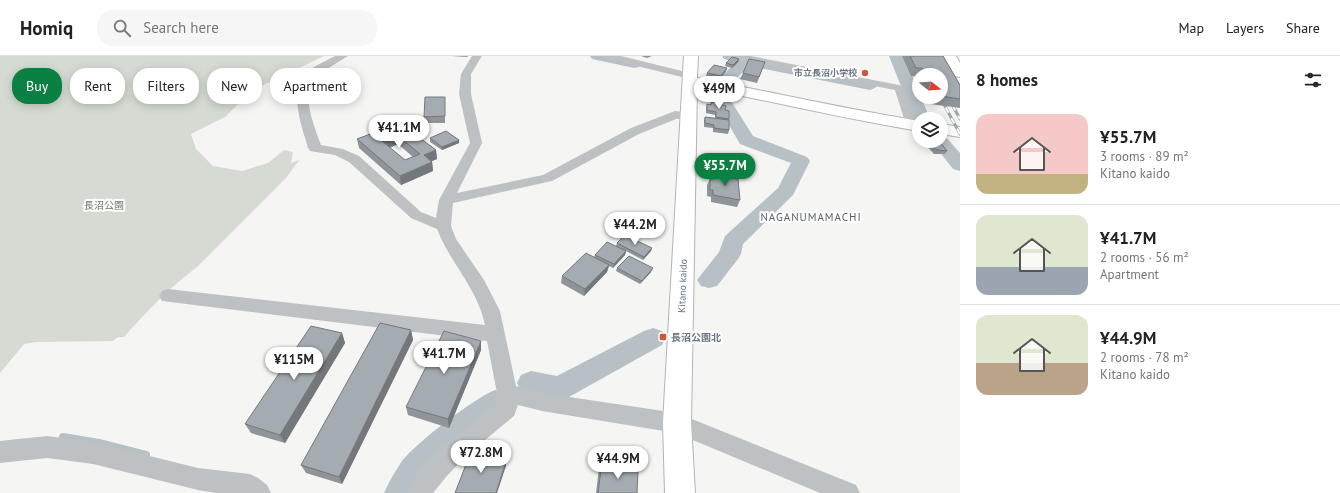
<!DOCTYPE html>
<html lang="en">
<head>
<meta charset="utf-8">
<style>
  body { margin:0; font-family:"PT Sans","Noto Sans JP",sans-serif; background:#f6f6f6; color:#222; height:100vh; display:flex; flex-direction:column; font-size:15px; white-space:nowrap }
  * { box-sizing:border-box; margin:0 }
  p { font-size:13px; color:#767676 }
  .icon { flex:none; width:22px; height:22px; fill:none; stroke:currentColor; stroke-width:2; stroke-linecap:round; stroke-linejoin:round }
  .map { position:relative; flex:1; overflow:hidden }
  .sheet { display:flex; flex-direction:column; background:#fff; width:380px }
  .sheet>* { flex:none }
  .hud { position:absolute; left:12px; top:12px; width:380px; height:36px; display:flex; gap:8px }
  .needle { width:26px; rotate:107deg }
  .controls { position:absolute; left:912px; top:12px; display:grid; gap:8px }
  .controls a { display:grid; place-items:center; width:36px; height:36px; border-radius:50%; background:#fff; box-shadow:0 2px 10px #0003; font-size:20px }
  .price { position:absolute; translate:-50% -34px; padding:0 9px; border-radius:14px; background:#fff; color:#222; font-size:13px; line-height:26px; filter:drop-shadow(0 1px 2px #0008) }
  .price::after { content:''; position:absolute; left:50%; top:24px; width:12px; height:9px; margin-left:-6px; background:inherit; clip-path:polygon(0 0,100% 0,50% 100%) }
  .price.current { background:#0b8043; color:#fff }
  ul { padding:0; list-style:none }
  li { display:flex; align-items:center; gap:12px; height:100px; padding:0 16px }
  li+li { border-top:1px solid #e0e0e0 }
  li span { display:grid; place-items:center; flex:none; width:112px; height:80px; border-radius:12px; color:#555 }
  li>.icon { margin-inline-start:auto }
  span .icon { width:48px; height:48px; fill:#fffc; stroke-width:1 }
  li b { font-size:17px }
  h2 { display:flex; justify-content:space-between; align-items:center; height:48px; padding:0 16px; font-size:17px }
  .tag { padding:0 14px; border-radius:16px; background:#fff; box-shadow:0 2px 10px #0003; font-size:14px; line-height:36px }
  .tag.current { background:#0b8043; color:#fff }
  header { display:flex; align-items:center; gap:24px; box-sizing:border-box; height:56px; padding:0 20px; background:#fff; border-bottom:1px solid #e0e0e0 }
  header strong { font-size:19px }
  nav { display:flex; gap:22px; margin-inline-start:auto; font-size:14px }
  .search { width:280px; height:36px; background:#f6f6f6; display:flex; align-items:center; gap:10px; box-sizing:border-box; padding:0 14px; border-radius:16px; color:#767676; font-size:15px }
  main { display:flex; flex:1; min-height:0 }
  .map>svg:first-child { display:block }
  .green { fill:#d5dad2 }
  .lines { fill:none; stroke-linecap:round; stroke-linejoin:round }
  .stream { stroke:#b7c1c5; stroke-width:8 }
  .canal { fill:#b7c1c5; fill-rule:evenodd }
  .secondary-casing { stroke:#b0b5b8; stroke-width:2 }
  .street { fill:#bdc1c4; fill-rule:evenodd }
  .secondary { fill:#fff; fill-rule:evenodd }
  .rail-casing { stroke:#a0a5a9; stroke-width:3 }
  .rail { stroke:#fff; stroke-width:2; stroke-dasharray:6; stroke-linecap:butt }
  .wall { fill:#8e9498; fill-rule:evenodd }
  .shaded-wall { fill:#74787c }
  .building { fill:#a5acb1; stroke:#74787c; fill-rule:evenodd }
  .poi-dot { fill:#cb583d; stroke:#fff; stroke-width:1.5 }
  .labels { text-anchor:middle; stroke-width:4; stroke-linejoin:round; paint-order:stroke }
  .far-poi-label { font-size:9px; font-weight:bold; fill:#697680; stroke:#fff; text-anchor:end }
  .park-label { font-size:10px; fill:#6b7867; stroke:#fff }
  .street-label { font-size:10px; fill:#697680; stroke:#fff }
  .poi-label { font-size:10px; font-weight:bold; fill:#697680; stroke:#fff; text-anchor:start }
  .neighbourhood-label { font-size:11px; letter-spacing:1px; fill:#555f66; stroke:#fff }
</style>
</head>
<body>
<header>
<strong>Homiq</strong>
<div class="search"><svg class="icon" aria-label="search" viewBox="0 0 24 24"><circle cx="10" cy="10" r="6"/><path d="M15 15l6 6"/></svg>Search here</div>
<nav><a>Map</a><a>Layers</a><a>Share</a></nav>
</header>
<main>
<div class="map">
<svg width="960" height="437" viewBox="0 0 960 437">
  <rect width="100%" height="100%" fill="#f5f5f3"/>
  <path class="green" d="M 0,0 L 324,0 L 251,35 L 225,61 L 191,78 L 196,93 L 213,110 L 242,115 L 268,107 L 284,94 L 293,96 L 291,107 L 299,104 L 286,122 L 197,211 C 170,231 147,255 124,281 L 118,281 L 113,285 L 36,286 L 24,288 L 0,317 Z"/>
  <g class="lines">
    <path class="stream" d="M 63,381 L 99,387 L 146,399"/>
    <path class="canal" d="M 590,0 L 617,0 L 639,5 L 641,8 L 639,11 L 634,12 L 592,3 Z
      M 722,0 L 744,0 L 870,24 L 875,26 L 878,29 L 875,32 L 870,34 L 749,10 C 741,17 733,29 721,26 L 719,23 L 736,6 L 724,3 Z
      M 889,0 L 903,0 L 919,35 L 919,41 L 921,41 L 930,63 L 919,63 L 919,67 L 916,67 L 914,63 Z
      M 723,35 L 729,37 L 731,40 L 731,45 L 753,80 L 807,101 L 810,105 L 793,139 L 743,188 L 741,198 L 738,203 L 717,230 L 709,232 L 701,230 L 697,224 L 719,196 L 725,180 L 778,132 L 791,107 L 740,88 L 715,45 L 715,40 L 717,37 Z
      M 941,80 L 946,81 L 960,97 L 960,115 L 953,113 L 931,85 L 941,85 Z
      M 653,272 L 662,275 L 666,282 L 662,289 L 569,341 L 559,344 L 531,339 L 521,335 L 517,327 L 521,319 L 531,315 L 557,320 L 644,275 Z
      M 495,334 L 505,338 L 509,347 L 505,356 C 475,380 439,403 418,437 L 384,437 C 389,426 395,415 402,405 C 417,386 473,343 495,334 Z"/>
    <defs>
      <path id="secondary" d="M 684,0 L 698,0 L 697,22 C 771,36 845,53 919,65 L 919,75 C 845,63 771,45 697,31 L 691,367 L 695,437 L 665,437 L 663,367 Z
        M 942,0 L 956,0 L 960,7 L 960,21 L 955,20 Z
        M 941,68 L 960,71 L 960,81 L 941,78 Z"/>
    </defs>
    <use href="#secondary" class="secondary-casing"/>
    <path class="street" d="M 335,0 L 348,0 L 314,21 C 301,40 314,69 321,89 L 343,93 L 359,100 L 421,156 L 436,162 L 439,144 L 470,87 L 459,38 L 461,18 L 472,0 L 482,0 L 471,18 L 471,38 L 482,87 L 457,137 L 543,119 L 631,72 L 675,55 L 693,57 L 695,60 L 693,63 L 676,63 L 639,78 L 552,125 L 453,147 L 451,170 L 456,183 L 484,224 L 500,255 L 516,330 L 542,337 L 677,357 L 856,429 L 860,437 L 820,437 L 676,377 L 542,355 L 518,349 L 514,360 L 467,399 L 446,421 L 433,437 L 407,437 C 423,399 465,373 496,349 L 497,337 L 487,285 L 162,245 L 159,240 L 162,235 L 168,233 L 485,269 C 478,233 450,207 437,173 L 411,162 L 349,106 L 335,99 L 310,95 L 308,92 C 302,70 287,34 308,15 C 316,9 326,5 335,0 Z
      M 603,0 L 621,0 L 694,18 L 695,20 L 690,23 L 604,2 Z
      M 730,0 L 751,0 L 904,30 L 918,69 L 916,72 L 908,72 L 906,69 L 895,34 L 735,3 Z
      M 47,380 L 93,386 L 198,412 L 250,418 L 258,422 L 267,429 L 271,437 L 216,437 L 198,434 L 93,408 L 47,402 L 0,407 L 0,385 Z"/>
    <use href="#secondary" class="secondary"/>
    <defs>
      <path id="rail" d="M 941,28 L 960,63
        M 940,41 L 960,78"/>
    </defs>
    <use href="#rail" class="rail-casing"/>
    <use href="#rail" class="rail"/>
  </g>
  <path class="wall" d="M 451,0 L 468,0 L 467,1 Z
    M 641,0 L 652,0 L 647,2 Z
    M 902,0 L 943,0 L 960,29 L 960,52 L 930,48 L 927,41 L 941,41 L 941,19 L 919,19 L 919,25 L 917,21 L 911,20 Z
    M 739,3 L 738,6 L 732,12 L 725,10 L 726,7 Z
    M 765,6 L 757,27 L 740,23 L 743,17 Z
    M 727,12 L 726,15 L 720,23 L 706,20 L 707,17 Z
    M 445,41 L 445,67 L 424,67 L 424,61 Z
    M 711,46 L 722,49 L 725,54 L 729,63 L 729,74 L 728,78 L 713,76 L 713,72 L 704,71 L 704,64 L 705,61 L 715,62 L 715,59 L 706,57 L 706,52 L 707,48 L 710,49 Z
    M 400,67 L 436,94 L 437,103 L 432,105 L 433,115 L 401,129 L 359,92 L 357,83 ZM 398,88 L 413,101 L 405,104 L 390,92 Z
    M 917,76 L 919,76 L 919,84 L 915,79 Z
    M 430,82 L 459,87 L 442,94 L 430,86 Z
    M 920,85 L 939,85 L 947,95 L 945,98 L 934,98 L 923,86 L 920,86 Z
    M 713,119 L 740,144 L 737,151 L 711,146 L 711,141 L 707,140 L 707,129 L 710,123 L 712,123 Z
    M 617,187 L 652,192 L 651,195 L 643,204 L 626,195 L 625,199 L 613,212 L 609,210 L 607,216 L 584,240 L 561,227 L 562,220 L 594,201 L 595,199 L 616,190 Z
    M 617,212 L 651,216 L 640,228 L 616,215 Z
    M 411,274 L 413,284 L 342,428 L 306,417 L 301,409 Z
    M 342,277 L 345,287 L 285,387 L 251,377 L 245,368 Z
    M 481,285 L 481,294 L 449,372 L 408,359 L 406,351 Z
    M 602,406 L 637,437 L 596,437 L 599,412 Z"/>
  <path class="shaded-wall" d="M 739,3 L 738,6 L 732,12 L 733,9 Z
    M 727,12 L 726,15 L 720,23 L 721,20 Z
    M 397,79 L 398,88 L 383,94 L 382,85 Z
    M 459,84 L 459,87 L 442,94 L 442,91 Z
    M 436,94 L 437,103 L 425,108 L 424,99 Z
    M 432,106 L 433,115 L 401,129 L 400,120 Z
    M 652,192 L 651,195 L 643,204 L 644,201 Z
    M 626,195 L 625,199 L 613,212 L 614,208 Z
    M 609,209 L 607,216 L 584,240 L 585,233 Z
    M 653,212 L 651,216 L 640,228 L 642,225 Z
    M 411,274 L 413,284 L 342,428 L 339,421 Z
    M 342,277 L 345,287 L 285,387 L 280,379 Z
    M 481,285 L 481,294 L 449,372 L 448,363 Z
    M 506,405 L 506,410 L 497,437 L 496,437 Z"/>
  <path class="building" d="M 910,0 L 943,0 L 960,29 L 960,43 L 941,40 L 941,19 L 925,19 L 922,12 L 916,12 Z
    M 732,1 L 739,3 L 733,9 L 726,7 Z
    M 749,3 L 765,6 L 759,21 L 743,17 Z
    M 714,9 L 727,12 L 721,20 L 707,17 Z
    M 425,41 L 445,41 L 445,60 L 424,61 Z
    M 711,46 L 722,47 L 722,49 L 726,50 L 725,54 L 729,55 L 729,63 L 716,61 L 716,56 L 707,54 L 707,48 L 711,49 Z
    M 705,61 L 729,64 L 729,74 L 714,72 L 714,69 L 705,67 Z
    M 400,67 L 436,94 L 424,99 L 432,106 L 400,120 L 357,83 ZM 397,79 L 420,98 L 405,104 L 382,85 Z
    M 446,75 L 459,84 L 442,91 L 430,82 Z
    M 927,85 L 939,85 L 947,95 L 937,94 Z
    M 713,119 L 738,123 L 740,144 L 713,139 L 713,134 L 710,134 L 710,123 L 714,123 Z
    M 625,179 L 652,192 L 644,201 L 617,187 Z
    M 607,186 L 626,195 L 614,208 L 595,199 Z
    M 586,197 L 609,209 L 585,233 L 562,220 Z
    M 629,200 L 653,212 L 642,225 L 617,212 Z
    M 380,267 L 411,274 L 339,421 L 301,409 Z
    M 311,270 L 342,277 L 280,379 L 245,368 Z
    M 444,275 L 481,285 L 448,363 L 406,351 Z
    M 472,393 L 506,405 L 496,437 L 455,437 Z
    M 602,406 L 638,416 L 637,437 L 598,437 Z"/>
  <g class="poi-dot">
    <circle cx="865" cy="17" r="4"/>
    <rect x="659" y="277" width="8" height="8" rx="2"/>
  </g>
  <g class="labels">
    <g class="far-poi-label">
      <text x="857" y="20">市立長沼小学校</text>
    </g>
    <g class="park-label">
      <text x="104" y="153">長沼公園</text>
    </g>
    <g class="street-label">
      <text transform="translate(682 230) rotate(-88)" y="4">Kitano kaido</text>
    </g>
    <g class="poi-label">
      <text x="671" y="285">長沼公園北</text>
    </g>
    <g class="neighbourhood-label">
      <text x="811" y="165">NAGANUMAMACHI</text>
    </g>
  </g>
</svg>
<div class="controls">
<a><svg class="needle" viewBox="-14 -14 28 28"><path d="M0-13l5 13h-10z" fill="#e53935"/><path d="M0 13l5-13h-10z" fill="#767676"/></svg></a>
<a><svg class="icon" aria-label="layers" viewBox="0 0 24 24"><path d="M12 4l9 5-9 5-9-5zM3 14l9 5 9-5"/></svg></a>
</div>
<b class="price" style="left:719px;top:54px">¥49M</b>
<b class="price" style="left:399px;top:93px">¥41.1M</b>
<b class="price current" style="left:725px;top:131px">¥55.7M</b>
<b class="price" style="left:635px;top:190px">¥44.2M</b>
<b class="price" style="left:444px;top:319px">¥41.7M</b>
<b class="price" style="left:294px;top:325px">¥115M</b>
<b class="price" style="left:481px;top:418px">¥72.8M</b>
<b class="price" style="left:618px;top:424px">¥44.9M</b>
<div class="hud">
<a class="tag current">Buy</a>
<a class="tag">Rent</a>
<a class="tag">Filters</a>
<a class="tag">New</a>
<a class="tag">Apartment</a>
</div>
</div>
<section class="sheet">
<h2>8 homes<svg class="icon" aria-label="filters" viewBox="0 0 24 24"><path d="M4 7h16M4 17h16"/><circle cx="9" cy="7" r="2"/><circle cx="15" cy="17" r="2"/></svg></h2>
<ul>
<li><span style="background:linear-gradient(#f6c9c9 75%,#c2b280 0)"><svg class="icon" aria-label="home" viewBox="0 0 24 24"><path d="M3 11l9-7 9 7M6 9v11h12V9"/></svg></span><div><b>¥55.7M</b><p>3 rooms · 89 m²</p><p>Kitano kaido</p></div></li>
<li><span style="background:linear-gradient(#dfe7d0 65%,#9aa5b1 0)"><svg class="icon" aria-label="home" viewBox="0 0 24 24"><path d="M3 11l9-7 9 7M6 9v11h12V9"/></svg></span><div><b>¥41.7M</b><p>2 rooms · 56 m²</p><p>Apartment</p></div></li>
<li><span style="background:linear-gradient(#dfe7d0 60%,#b9a48a 0)"><svg class="icon" aria-label="home" viewBox="0 0 24 24"><path d="M3 11l9-7 9 7M6 9v11h12V9"/></svg></span><div><b>¥44.9M</b><p>2 rooms · 78 m²</p><p>Kitano kaido</p></div></li>
</ul>
</section>
</main>
</body>
</html>
